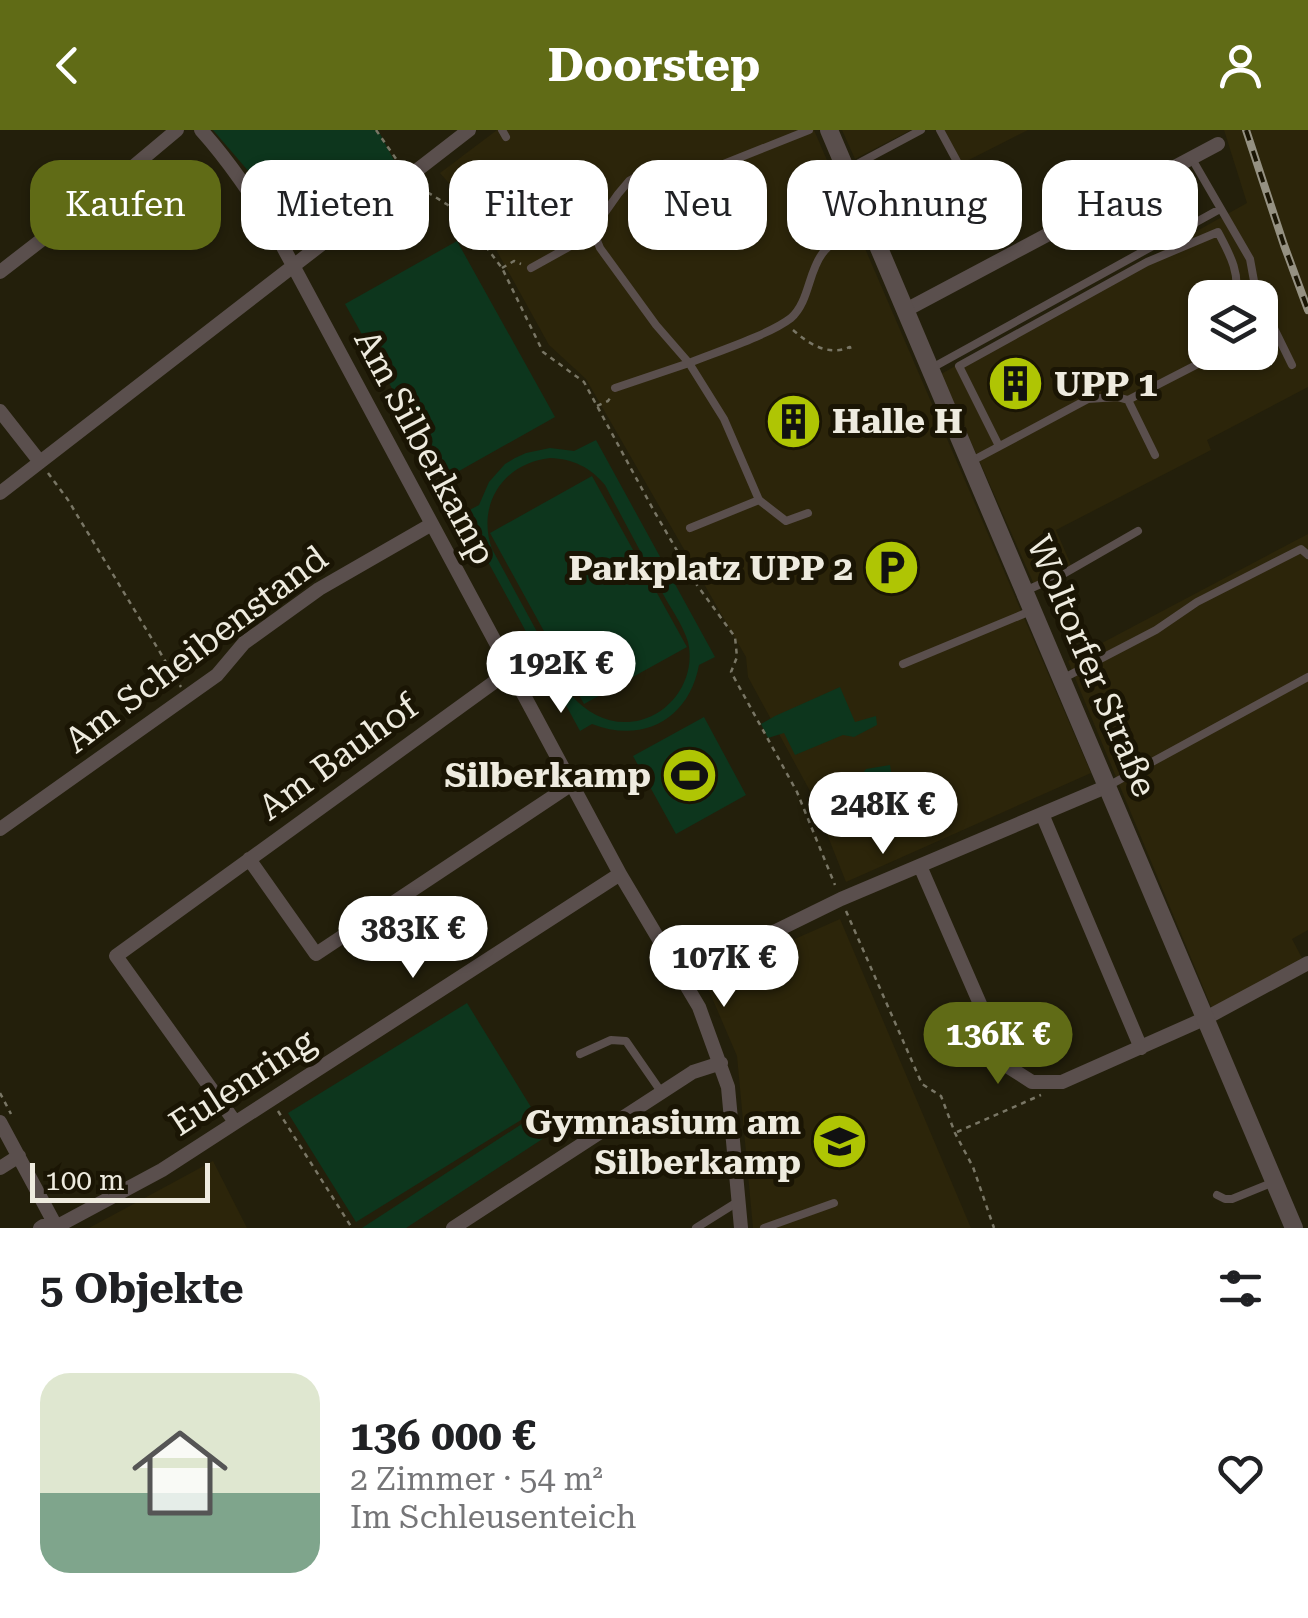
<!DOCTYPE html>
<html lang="de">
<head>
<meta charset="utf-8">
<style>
  body { margin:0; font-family:"Roboto Serif",serif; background:#f2f2f2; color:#202124; height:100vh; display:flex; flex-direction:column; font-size:38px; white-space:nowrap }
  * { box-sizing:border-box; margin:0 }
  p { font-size:32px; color:#757577 }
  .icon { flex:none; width:55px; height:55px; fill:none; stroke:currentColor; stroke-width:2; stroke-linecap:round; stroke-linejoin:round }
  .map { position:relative; height:1098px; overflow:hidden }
  .drawer { display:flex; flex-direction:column; background:#fff; flex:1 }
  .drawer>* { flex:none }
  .hud { position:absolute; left:30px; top:30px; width:1250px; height:90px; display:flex; gap:20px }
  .tools { position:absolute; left:1188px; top:150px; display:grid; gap:20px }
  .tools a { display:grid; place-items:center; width:90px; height:90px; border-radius:20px; background:#fff; box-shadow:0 2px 8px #0004; font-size:50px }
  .scale { position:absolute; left:30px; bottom:25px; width:180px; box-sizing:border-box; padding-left:10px; border:5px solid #eeebdf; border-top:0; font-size:28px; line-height:35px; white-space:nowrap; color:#eeebdf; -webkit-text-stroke:8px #1a1504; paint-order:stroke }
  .price { position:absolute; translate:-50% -85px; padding:0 22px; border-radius:35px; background:#fff; color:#222; font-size:32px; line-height:65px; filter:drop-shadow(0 2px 5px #0008) }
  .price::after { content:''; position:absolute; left:50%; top:60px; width:30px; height:22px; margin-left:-15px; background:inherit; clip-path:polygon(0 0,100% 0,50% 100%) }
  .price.on { background:#606b16; color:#fff }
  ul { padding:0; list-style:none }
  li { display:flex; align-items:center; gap:30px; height:250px; padding:0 40px }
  li span { display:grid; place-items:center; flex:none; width:280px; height:200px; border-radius:30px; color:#555 }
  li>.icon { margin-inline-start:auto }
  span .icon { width:120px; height:120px; fill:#fffc; stroke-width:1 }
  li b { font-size:42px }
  h2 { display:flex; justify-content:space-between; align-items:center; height:120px; padding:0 40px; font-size:42px }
  .pill { padding:0 35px; border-radius:30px; background:#fff; box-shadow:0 2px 8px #0004; font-size:35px; line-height:90px }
  .pill.on { background:#606b16; color:#fff }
  header { display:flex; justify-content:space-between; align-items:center; height:130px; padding:0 40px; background:#606b16; color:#fff; font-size:45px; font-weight:700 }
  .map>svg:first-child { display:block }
  .built { fill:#2c250a; fill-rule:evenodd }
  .green { fill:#0d361d; fill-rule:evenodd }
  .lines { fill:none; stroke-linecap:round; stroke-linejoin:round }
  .path { stroke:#797665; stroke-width:2.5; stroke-dasharray:5 5; stroke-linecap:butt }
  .service { stroke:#5a4f4d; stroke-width:8 }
  .minor { stroke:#5a4f4d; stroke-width:14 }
  .tertiary { stroke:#5a4f4d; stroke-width:18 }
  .rail-casing { stroke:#959182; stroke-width:8 }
  .rail { stroke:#1a1504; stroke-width:4; stroke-dasharray:11; stroke-linecap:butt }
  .labels { text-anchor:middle; stroke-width:10; stroke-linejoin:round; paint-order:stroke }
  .poi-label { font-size:35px; font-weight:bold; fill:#eeebdf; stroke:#1a1504; text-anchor:end }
  .street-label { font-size:35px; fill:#eeebdf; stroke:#1a1504 }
</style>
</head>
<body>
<header><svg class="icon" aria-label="back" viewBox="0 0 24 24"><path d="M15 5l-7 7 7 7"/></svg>Doorstep<svg class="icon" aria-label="person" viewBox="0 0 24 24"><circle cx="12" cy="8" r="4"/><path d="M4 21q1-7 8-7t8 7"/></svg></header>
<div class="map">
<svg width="1308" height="1098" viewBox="0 0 1308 1098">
  <rect width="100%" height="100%" fill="#231f0b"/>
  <path class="built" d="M 497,0 L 814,0 L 1091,643 L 846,752 L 810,661 L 748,547 L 746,527 L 586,249 L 549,215 L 478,87 L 440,43 Z
    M 842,0 L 911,0 L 855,29 Z
    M 939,0 L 1028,0 L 957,36 Z
    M 1224,0 L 1308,0 L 1308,257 L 1207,310 L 1211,320 L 1056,400 L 1074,442 L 1036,459 L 941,244 L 1247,73 ZM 1205,168 L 1260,168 L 1260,222 L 1205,222 Z
    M 1308,404 L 1308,800 L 1292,809 L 1302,828 L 1213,881 L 1068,531 Z
    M 840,789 L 971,1098 L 753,1098 L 737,926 L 704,849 Z
    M 213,1031 L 247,1098 L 89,1098 Z"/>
  <path class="green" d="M 213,0 L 378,0 L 398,38 L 295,114 L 262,57 Z
    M 457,111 L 555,287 L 443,350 L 345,174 Z
    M 596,310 L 715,527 L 699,535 C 689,589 643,614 592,594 L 580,601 L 462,384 L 479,375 L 489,352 L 505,334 L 515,328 L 526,323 L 550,318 L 574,321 ZM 550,328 C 573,329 590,337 605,355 C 624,391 644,428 663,464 C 671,479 683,495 688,512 C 696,546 674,581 641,590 C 614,597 590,586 572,566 L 492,419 C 476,374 504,333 550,328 Z
    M 592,346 L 687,517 L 584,574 L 490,403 Z
    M 840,557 L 855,592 L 876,586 L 877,595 L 854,607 L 843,605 L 795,625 L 784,603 L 768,608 L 761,594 L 775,586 Z
    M 704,587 L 746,665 L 676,704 L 633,626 Z
    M 890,635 L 894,661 L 865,670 L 867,680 L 857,685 L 851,672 L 844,673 L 842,685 L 825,685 L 822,667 L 833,657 L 853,657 L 866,639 Z
    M 467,873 L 534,982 L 356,1092 L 288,983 Z
    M 537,984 L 550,1004 L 406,1098 L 362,1098 Z"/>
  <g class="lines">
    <path class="path" d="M 376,0 L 401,36
      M 419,57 L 448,75 L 475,102 L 502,138 L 543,222 L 584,252 L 654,381 L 697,455 L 735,507 L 737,527 L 731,542 L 797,662 L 835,755
      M 502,138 L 514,131 L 521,134
      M 793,200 C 810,215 828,226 850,217 L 851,221
      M 597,276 L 608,271 L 610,268
      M 48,343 L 68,370 L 181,557
      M 846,781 L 922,954 L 941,966 L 955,1003 L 973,1037 L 994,1098
      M 0,963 L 11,984
      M 278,981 L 352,1098
      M 957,1002 L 1041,965"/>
    <path class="service" d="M 502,0 L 506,7
      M 809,0 L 711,39 L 674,36 L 651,38 L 629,51 L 618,64 L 599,91 L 594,103 L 600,118 L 656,195 L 689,233 C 716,222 769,205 791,188 C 809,172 808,143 822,124 C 832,109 853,104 869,97
      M 1192,29 L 1250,129 L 1254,151 L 1253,168
      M 846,40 L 921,0
      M 864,84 L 960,37 L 940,0
      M 531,138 L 594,103
      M 1260,185 L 1266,182 L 1292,235
      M 930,239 L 1220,79
      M 615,258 L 689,233 L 724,289 L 759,370 L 786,391 L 808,383
      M 1128,270 L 1155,325
      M 999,316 L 959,236 L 1147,132 L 1218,102 C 1229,123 1241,143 1235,168
      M 970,332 L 1088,269 L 1117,267 L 1128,270 L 1196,235 L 1211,222
      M 690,398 L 759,370
      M 1025,461 L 1065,443 L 1138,401
      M 903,534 L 1033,480
      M 1062,549 L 1156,500 L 1197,472 L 1301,419 L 1308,425
      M 1108,656 L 1308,547
      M 580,924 L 611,910 L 626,911 L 662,963
      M 1217,1065 L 1225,1069 L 1232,1069 L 1274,1052
      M 696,1098 L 739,1071
      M 764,1098 L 834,1073"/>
    <path class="minor" d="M 201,0 C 229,31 252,66 275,102 L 620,744 L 699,877 L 728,957 L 741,1098
      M 0,142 L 97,67 L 177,0
      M 904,181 L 1218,14
      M 0,281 L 40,332
      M 0,363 L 469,0
      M 1042,684 L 1141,918
      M 0,699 L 217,545 L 244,513 L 319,459 L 432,394
      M 249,729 L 316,824 L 572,654
      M 920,736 L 1007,936 L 1032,952 L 1062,952 L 1206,888 L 1308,833
      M 682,847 L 841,769 L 1108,656
      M 0,992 L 57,1098
      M 235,992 L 116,826 L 511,540
      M 0,1038 L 19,1026
      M 40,1098 L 43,1096 L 56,1097 L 162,1040 L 620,744
      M 453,1098 L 693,942 L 721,933"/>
    <path class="tertiary" d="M 829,0 L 1294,1098"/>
    <defs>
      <path id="rail" d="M 1246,0 L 1284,115 L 1308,180"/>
    </defs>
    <use href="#rail" class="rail-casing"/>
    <use href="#rail" class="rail"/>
  </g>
  <defs>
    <symbol id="building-disc" viewBox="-11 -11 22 22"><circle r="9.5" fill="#afc504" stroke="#1a1504"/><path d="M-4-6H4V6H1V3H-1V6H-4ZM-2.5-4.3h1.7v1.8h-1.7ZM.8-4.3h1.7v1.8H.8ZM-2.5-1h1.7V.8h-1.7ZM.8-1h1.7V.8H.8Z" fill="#111"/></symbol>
    <symbol id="parking-disc" viewBox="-11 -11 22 22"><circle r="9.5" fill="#afc504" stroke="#1a1504"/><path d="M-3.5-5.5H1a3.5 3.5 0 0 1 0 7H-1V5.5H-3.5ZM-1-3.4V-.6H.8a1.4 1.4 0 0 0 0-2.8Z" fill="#111"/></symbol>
    <symbol id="stadium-disc" viewBox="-11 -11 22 22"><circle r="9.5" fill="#afc504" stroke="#1a1504"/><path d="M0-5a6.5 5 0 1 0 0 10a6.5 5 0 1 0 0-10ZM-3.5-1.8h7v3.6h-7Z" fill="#111"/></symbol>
    <symbol id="school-disc" viewBox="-11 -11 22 22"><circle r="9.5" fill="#afc504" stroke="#1a1504"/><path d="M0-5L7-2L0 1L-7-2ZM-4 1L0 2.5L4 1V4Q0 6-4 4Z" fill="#111"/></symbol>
  </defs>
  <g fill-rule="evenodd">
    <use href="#building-disc" x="984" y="222" width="63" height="63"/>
    <use href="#building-disc" x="762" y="260" width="63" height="63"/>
    <use href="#parking-disc" x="860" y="406" width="63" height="63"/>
    <use href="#stadium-disc" x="658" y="614" width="63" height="63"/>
    <use href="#school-disc" x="808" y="980" width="63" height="63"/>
  </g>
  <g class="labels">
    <g class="poi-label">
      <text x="1054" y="266" text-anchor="start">UPP 1</text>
      <text x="832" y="303" text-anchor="start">Halle H</text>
      <text x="853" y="450">Parkplatz UPP 2</text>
      <text x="651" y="657">Silberkamp</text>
      <text x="801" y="1004">Gymnasium am<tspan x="801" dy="40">Silberkamp</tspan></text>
    </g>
    <g class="street-label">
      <text transform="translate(425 317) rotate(62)" y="12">Am Silberkamp</text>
      <text transform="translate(196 519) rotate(-37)" y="12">Am Scheibenstand</text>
      <text transform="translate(1092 536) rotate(67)" y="12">Woltorfer Straße</text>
      <text transform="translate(338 627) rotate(-36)" y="12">Am Bauhof</text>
      <text transform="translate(242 952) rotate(-33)" y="12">Eulenring</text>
    </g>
  </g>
</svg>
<div class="tools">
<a><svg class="icon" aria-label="layers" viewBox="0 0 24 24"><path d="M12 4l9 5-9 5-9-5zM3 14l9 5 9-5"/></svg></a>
</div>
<div class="scale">100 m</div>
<b class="price" style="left:561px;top:586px">192K €</b>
<b class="price" style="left:883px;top:727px">248K €</b>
<b class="price" style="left:413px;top:851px">383K €</b>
<b class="price" style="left:724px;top:880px">107K €</b>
<b class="price on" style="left:998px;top:957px">136K €</b>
<div class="hud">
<a class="pill on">Kaufen</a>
<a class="pill">Mieten</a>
<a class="pill">Filter</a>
<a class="pill">Neu</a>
<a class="pill">Wohnung</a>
<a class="pill">Haus</a>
</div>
</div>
<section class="drawer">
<h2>5 Objekte<svg class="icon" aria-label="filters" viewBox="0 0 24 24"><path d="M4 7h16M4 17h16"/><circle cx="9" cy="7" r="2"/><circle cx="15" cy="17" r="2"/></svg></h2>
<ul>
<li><span style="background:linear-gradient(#dfe7d0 60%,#7fa58c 0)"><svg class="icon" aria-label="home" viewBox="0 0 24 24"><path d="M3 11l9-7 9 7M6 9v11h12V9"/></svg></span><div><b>136 000 €</b><p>2 Zimmer · 54 m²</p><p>Im Schleusenteich</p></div><svg class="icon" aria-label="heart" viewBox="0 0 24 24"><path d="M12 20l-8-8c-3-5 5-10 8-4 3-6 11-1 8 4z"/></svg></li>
</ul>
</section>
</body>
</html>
